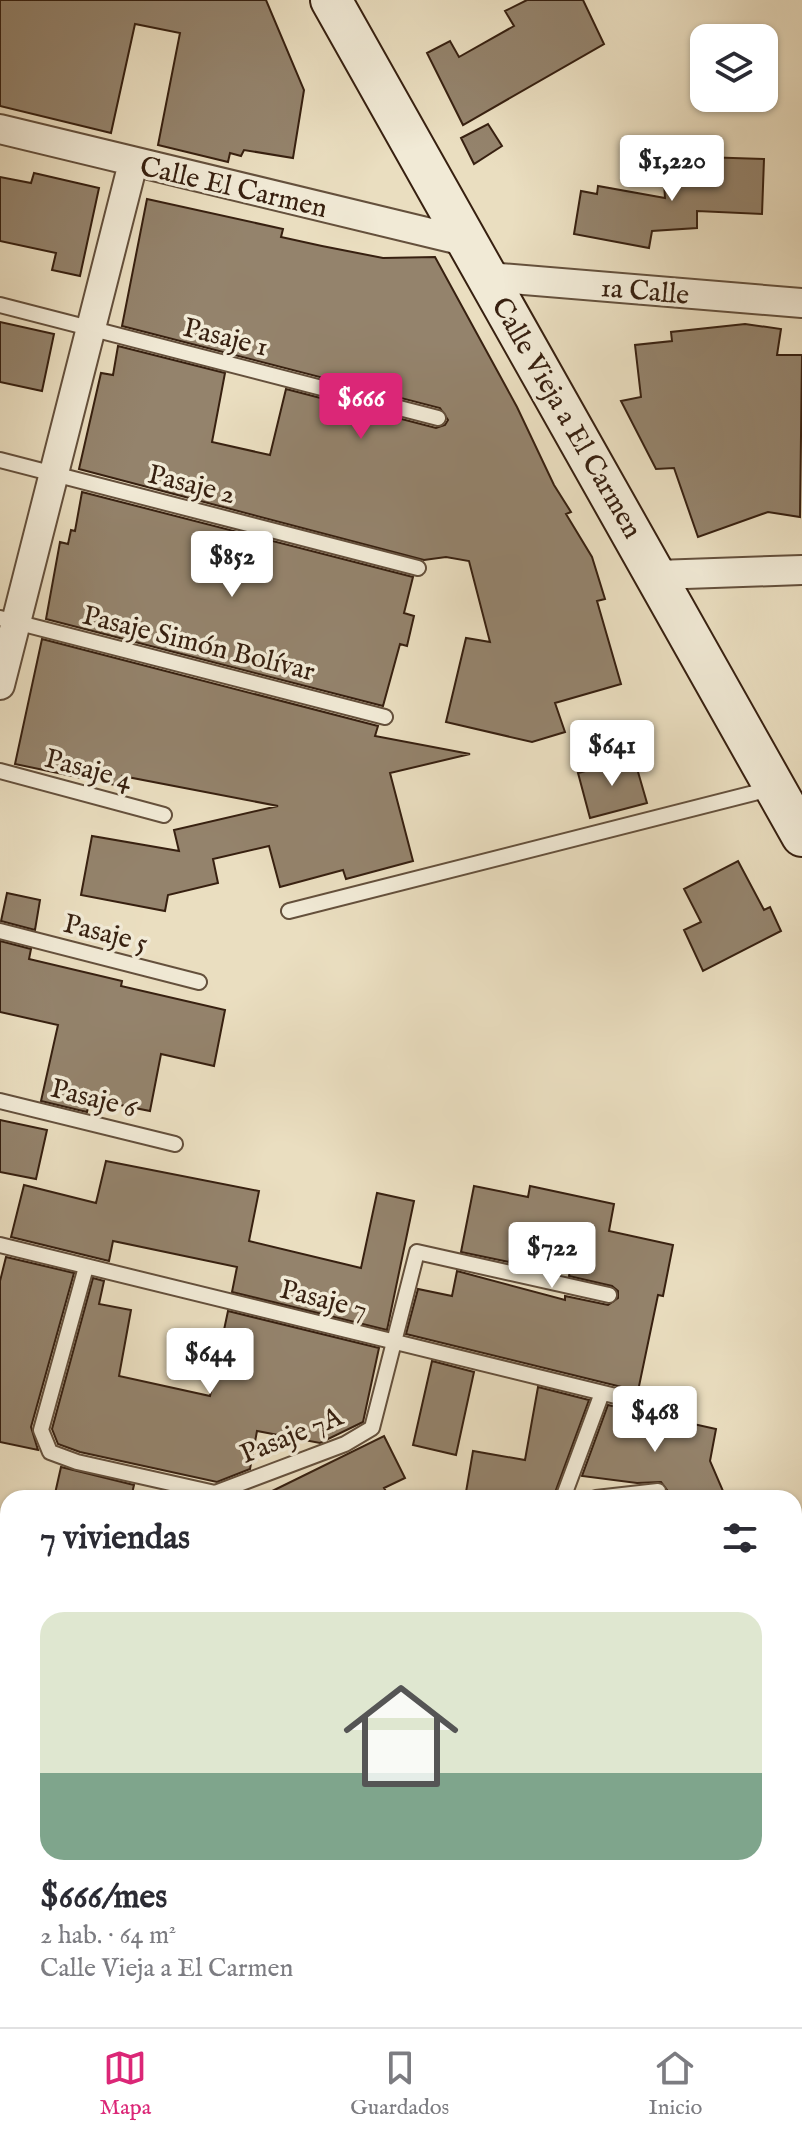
<!DOCTYPE html>
<html lang="es">
<head>
<meta charset="utf-8">
<style>
  body { margin:0; font-family:"IM FELL English",serif; background:#f2f2f3; color:#2b2b33; height:100vh; display:flex; flex-direction:column; font-size:30px; white-space:nowrap }
  * { box-sizing:border-box; margin:0 }
  p { font-size:26px; color:#7c7c81 }
  .icon { flex:none; width:44px; height:44px; fill:none; stroke:currentColor; stroke-width:2; stroke-linecap:round; stroke-linejoin:round }
  .map { position:relative; flex:1; overflow:hidden }
  .panel { position:absolute; left:0px; top:1490px; width:802px; height:538px; display:flex; flex-direction:column; background:#fff; border-radius:24px 24px 0 0; box-shadow:0 2px 6px #0004 }
  .panel>* { flex:none }
  .tools { position:absolute; left:690px; top:24px; display:grid; gap:16px }
  .tools a { display:grid; place-items:center; width:88px; height:88px; border-radius:16px; background:#fff; box-shadow:0 2px 6px #0004; font-size:40px }
  .price { position:absolute; translate:-50% -68px; padding:0 18px; border-radius:8px; background:#fff; color:#222; font-size:26px; line-height:52px; filter:drop-shadow(0 2px 4px #0008) }
  .price::after { content:''; position:absolute; left:50%; top:48px; width:24px; height:18px; margin-left:-12px; background:inherit; clip-path:polygon(0 0,100% 0,50% 100%) }
  .price.current { background:#db2777; color:#fff }
  ul { padding:0; list-style:none }
  li { display:grid; align-content:center; gap:16px; height:424px; padding:0 40px }
  li+li { border-top:2px solid #e1e1e2 }
  li span { display:grid; place-items:center; height:248px; border-radius:24px; color:#555 }
  li>.icon { margin-inline-start:auto }
  span .icon { width:144px; height:144px; fill:#fffc; stroke-width:1 }
  li b { font-size:34px }
  h2 { display:flex; justify-content:space-between; align-items:center; height:96px; padding:0 40px; font-size:34px }
  .tab-bar { display:flex; justify-content:space-around; align-items:center; height:112px; border-top:2px solid #e1e1e2; background:#fff; font-size:22px; color:#7c7c81 }
  .tab-bar a { display:grid; justify-items:center; gap:4px }
  .tab-bar .current { color:#db2777 }
  .map>svg:first-child { display:block }
  .building { fill:#94836c; stroke:#372010; stroke-width:2 }
  .lines { fill:none; stroke-linecap:round; stroke-linejoin:round }
  .lane-casing { stroke:#64503c; stroke-width:18 }
  .street-casing { stroke:#64503c; stroke-width:32 }
  .secondary-casing { stroke:#372010; stroke-width:44 }
  .lane { stroke:#f1ead6; stroke-width:14 }
  .street { stroke:#f1ead6; stroke-width:28 }
  .secondary { stroke:#f1ead6; stroke-width:40 }
  .labels { text-anchor:middle; stroke-width:7; stroke-linejoin:round; paint-order:stroke }
  .street-label { font-size:28px; fill:#372010; stroke:#f1ead6 }
</style>
</head>
<body>
<div class="map">
<svg width="802" height="2027" viewBox="0 0 802 2027">
  <rect width="100%" height="100%" fill="#eadec0"/>
  <filter id="stains"><feTurbulence type="fractalNoise" baseFrequency=".0025" numOctaves="4"/><feColorMatrix values="0 0 0 0 .2 0 0 0 0 .09 0 0 0 0 .02 0 0 0 .5 -.17"/></filter>
  <radialGradient id="worn" r=".72"><stop offset=".6" stop-color="#630" stop-opacity="0"/><stop offset="1" stop-color="#630" stop-opacity=".3"/></radialGradient>
  <path class="building" d="M 0,0 L 266,0 L 304,90 L 293,158 L 244,150 L 241,156 L 230,153 L 228,162 L 158,145 L 180,33 L 135,24 L 111,133 L 0,106 Z
    M 527,0 L 583,0 L 604,44 L 463,125 L 427,53 L 450,41 L 459,57 L 514,26 L 505,11 Z
    M 488,124 L 502,146 L 474,164 L 461,138 Z
    M 702,157 L 764,159 L 762,214 L 697,211 L 697,228 L 652,231 L 649,248 L 574,234 L 581,191 L 597,194 L 598,186 L 665,198 L 664,183 L 701,181 Z
    M 34,173 L 99,188 L 80,276 L 52,270 L 56,253 L 0,241 L 0,177 L 31,183 Z
    M 147,199 L 283,229 L 281,237 L 322,246 L 383,258 L 435,257 L 517,407 L 554,485 L 571,512 L 566,514 L 592,557 L 605,599 L 597,601 L 621,684 L 555,703 L 565,732 L 532,742 L 446,722 L 466,638 L 490,642 L 469,561 L 446,557 L 424,560 L 79,469 L 101,373 L 113,375 L 118,346 L 225,373 L 212,442 L 270,455 L 286,389 L 436,428 L 445,425 L 448,420 L 440,408 L 122,326 Z
    M 0,322 L 54,334 L 42,391 L 0,382 Z
    M 745,324 L 781,329 L 777,355 L 802,355 L 800,517 L 768,512 L 698,537 L 674,468 L 656,469 L 621,401 L 641,397 L 635,345 L 672,341 L 671,332 Z
    M 82,492 L 413,577 L 404,613 L 414,616 L 407,646 L 400,644 L 383,706 L 46,619 L 60,542 L 68,544 L 71,530 L 75,531 Z
    M 42,639 L 378,726 L 375,736 L 470,754 L 390,773 L 413,861 L 346,879 L 343,870 L 280,887 L 269,846 L 213,859 L 218,883 L 168,895 L 165,911 L 81,895 L 92,836 L 179,851 L 174,830 L 278,806 L 122,776 L 120,786 L 15,764 Z
    M 634,758 L 647,803 L 590,818 L 578,773 Z
    M 738,861 L 764,910 L 770,907 L 781,931 L 703,971 L 684,930 L 701,922 L 684,889 Z
    M 7,893 L 40,900 L 35,930 L 1,921 Z
    M 0,941 L 31,949 L 29,959 L 122,981 L 121,986 L 225,1010 L 214,1066 L 161,1054 L 150,1111 L 90,1099 L 87,1112 L 41,1101 L 58,1025 L 0,1012 Z
    M 0,1120 L 47,1130 L 36,1179 L 0,1172 Z
    M 106,1161 L 259,1191 L 249,1241 L 361,1268 L 377,1193 L 414,1201 L 387,1330 L 232,1292 L 237,1267 L 113,1241 L 109,1261 L 11,1237 L 24,1185 L 96,1203 Z
    M 474,1186 L 528,1197 L 530,1186 L 614,1204 L 609,1231 L 673,1245 L 663,1296 L 658,1295 L 638,1391 L 406,1334 L 418,1289 L 452,1296 L 457,1271 L 565,1300 L 565,1296 L 608,1305 L 618,1298 L 618,1291 L 612,1286 L 569,1276 L 574,1248 L 514,1236 L 509,1262 L 461,1252 Z
    M 6,1257 L 74,1273 L 31,1427 L 38,1450 L 0,1442 L 0,1281 Z
    M 93,1278 L 104,1281 L 99,1304 L 131,1310 L 119,1376 L 210,1396 L 228,1311 L 379,1348 L 363,1422 L 320,1443 L 257,1431 L 250,1469 L 217,1482 L 80,1452 L 58,1444 L 52,1429 Z
    M 432,1361 L 474,1372 L 456,1455 L 413,1445 Z
    M 538,1387 L 589,1400 L 553,1498 L 516,1492 L 515,1498 L 465,1498 L 473,1451 L 525,1460 Z
    M 608,1405 L 716,1429 L 710,1461 L 726,1498 L 673,1498 L 661,1482 L 637,1483 L 582,1476 Z
    M 384,1436 L 405,1478 L 384,1488 L 390,1498 L 258,1498 Z
    M 61,1467 L 134,1485 L 131,1498 L 54,1498 Z"/>
  <g class="lines">
    <defs>
      <path id="lane" d="M 0,305 L 438,418
        M 0,460 L 418,568
        M 0,618 L 385,717
        M 0,771 L 164,815
        M 289,911 L 770,789
        M 0,931 L 199,982
        M 0,1101 L 175,1144
        M 0,1245 L 636,1401
        M 86,1267 L 41,1430 L 50,1452 L 77,1462 L 215,1493 L 345,1444 L 372,1428 L 417,1252 L 609,1295
        M 563,1498 L 602,1393
        M 596,1498 L 658,1491
        M 0,1761 L 8,1763"/>
      <path id="street" d="M 0,129 L 468,242
        M 488,277 L 802,303
        M 657,575 L 802,570
        M 0,685 L 133,163
        M 364,2020 L 367,2027
        M 211,2027 L 213,2020"/>
      <path id="secondary" d="M 331,0 L 802,836"/>
    </defs>
    <use href="#lane" class="lane-casing"/>
    <use href="#street" class="street-casing"/>
    <use href="#secondary" class="secondary-casing"/>
    <use href="#lane" class="lane"/>
    <use href="#street" class="street"/>
    <use href="#secondary" class="secondary"/>
  </g>
  <g class="labels">
    <g class="street-label">
      <text transform="translate(234 186) rotate(13)" y="10">Calle El Carmen</text>
      <text transform="translate(645 290) rotate(5)" y="10">1a Calle</text>
      <text transform="translate(226 336) rotate(14)" y="10">Pasaje 1</text>
      <text transform="translate(568 417) rotate(60)" y="10">Calle Vieja a El Carmen</text>
      <text transform="translate(192 483) rotate(14)" y="10">Pasaje 2</text>
      <text transform="translate(199 642) rotate(14)" y="10">Pasaje Simón Bolívar</text>
      <text transform="translate(89 768) rotate(15)" y="10">Pasaje 4</text>
      <text transform="translate(106 932) rotate(14)" y="10">Pasaje 5</text>
      <text transform="translate(94 1097) rotate(14)" y="10">Pasaje 6</text>
      <text transform="translate(324 1298) rotate(14)" y="10">Pasaje 7</text>
      <text transform="translate(291 1434) rotate(-22)" y="10">Pasaje 7A</text>
    </g>
  </g>
  <rect width="100%" height="100%" filter="url(#stains)"/>
  <rect width="100%" height="100%" fill="url(#worn)"/>
</svg>
<div class="tools">
<a><svg class="icon" aria-label="layers" viewBox="0 0 24 24"><path d="M12 4l9 5-9 5-9-5zM3 14l9 5 9-5"/></svg></a>
</div>
<b class="price" style="left:672px;top:203px">$1,220</b>
<b class="price current" style="left:361px;top:441px">$666</b>
<b class="price" style="left:232px;top:599px">$852</b>
<b class="price" style="left:612px;top:788px">$641</b>
<b class="price" style="left:552px;top:1290px">$722</b>
<b class="price" style="left:210px;top:1396px">$644</b>
<b class="price" style="left:655px;top:1454px">$468</b>
<section class="panel">
<h2>7 viviendas<svg class="icon" aria-label="filters" viewBox="0 0 24 24"><path d="M4 7h16M4 17h16"/><circle cx="9" cy="7" r="2"/><circle cx="15" cy="17" r="2"/></svg></h2>
<ul>
<li><span style="background:linear-gradient(#dfe7d0 65%,#7fa58c 0)"><svg class="icon" aria-label="home" viewBox="0 0 24 24"><path d="M3 11l9-7 9 7M6 9v11h12V9"/></svg></span><div><b>$666/mes</b><p>2 hab. · 64 m²</p><p>Calle Vieja a El Carmen</p></div></li>
</ul>
</section>
</div>
<nav class="tab-bar">
<a class="current"><svg class="icon" aria-label="map" viewBox="0 0 24 24"><path d="M3 6l6-2 6 2 6-2v14l-6 2-6-2-6 2zM9 4v14M15 6v14"/></svg>Mapa</a>
<a><svg class="icon" aria-label="saved" viewBox="0 0 24 24"><path d="M7 4h10v16l-5-4-5 4z"/></svg>Guardados</a>
<a><svg class="icon" aria-label="home" viewBox="0 0 24 24"><path d="M3 11l9-7 9 7M6 9v11h12V9"/></svg>Inicio</a>
</nav>
</body>
</html>
